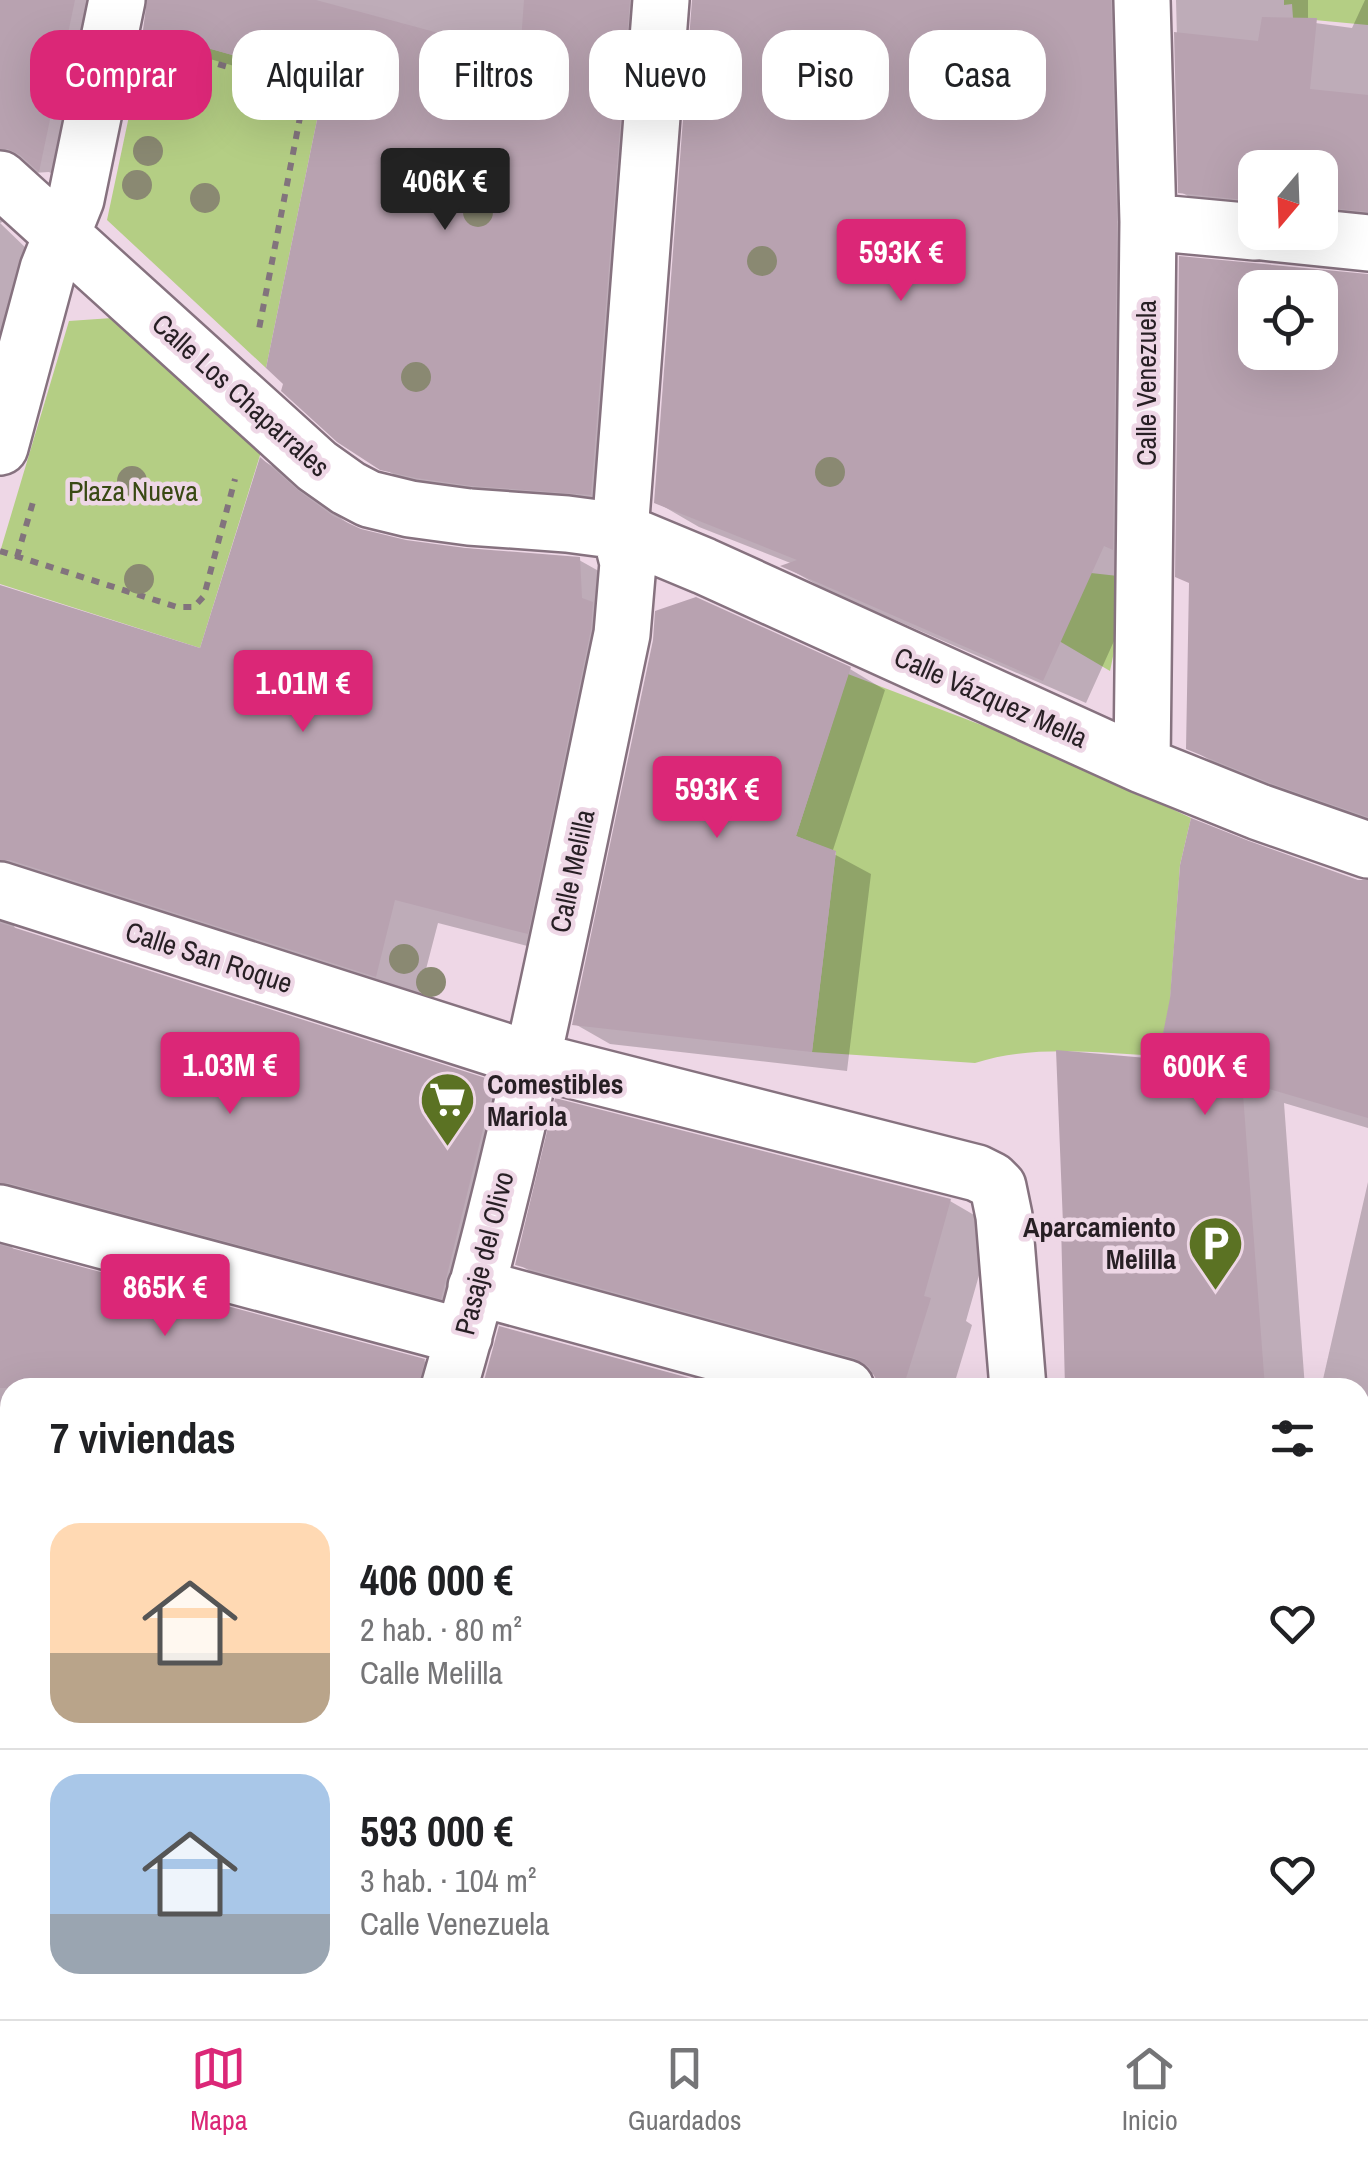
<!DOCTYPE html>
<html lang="es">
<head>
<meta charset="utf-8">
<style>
  body { margin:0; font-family:"Archivo Narrow",sans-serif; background:#f2f2f2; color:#202124; height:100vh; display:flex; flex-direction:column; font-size:38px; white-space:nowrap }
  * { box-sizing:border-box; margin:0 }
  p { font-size:32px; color:#757577 }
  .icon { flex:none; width:55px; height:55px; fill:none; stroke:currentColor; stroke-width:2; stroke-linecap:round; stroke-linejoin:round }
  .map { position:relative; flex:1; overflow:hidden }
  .drawer { position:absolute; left:0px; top:1378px; width:1370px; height:642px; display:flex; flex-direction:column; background:#fff; border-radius:30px 30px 0 0; box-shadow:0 10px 40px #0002 }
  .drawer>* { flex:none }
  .top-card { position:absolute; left:30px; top:30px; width:1310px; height:90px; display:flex; gap:20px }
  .needle { width:65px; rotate:199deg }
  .controls { position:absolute; left:1238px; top:150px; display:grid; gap:20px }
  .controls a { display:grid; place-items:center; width:100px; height:100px; border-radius:20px; background:#fff; box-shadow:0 10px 40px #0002; font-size:50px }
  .price { position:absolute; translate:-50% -85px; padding:0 22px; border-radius:10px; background:#db2777; color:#fff; font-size:32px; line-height:65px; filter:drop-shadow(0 2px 5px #0008) }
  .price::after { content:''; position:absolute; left:50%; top:60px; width:30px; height:22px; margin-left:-15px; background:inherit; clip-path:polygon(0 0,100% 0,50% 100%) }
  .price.current { background:#222; color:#fff }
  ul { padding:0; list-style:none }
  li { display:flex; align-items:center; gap:30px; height:250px; padding:0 50px }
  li+li { border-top:2px solid #e0e0e0 }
  li span { display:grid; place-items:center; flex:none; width:280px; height:200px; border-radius:30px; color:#555 }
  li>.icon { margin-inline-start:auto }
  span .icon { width:120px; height:120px; fill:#fffc; stroke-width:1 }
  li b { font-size:42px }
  h2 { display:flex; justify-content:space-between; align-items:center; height:120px; padding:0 50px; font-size:42px }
  .chip { padding:0 35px; border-radius:30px; background:#fff; box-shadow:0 10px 40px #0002; font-size:35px; line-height:90px }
  .chip.current { background:#db2777; color:#fff }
  .menu { display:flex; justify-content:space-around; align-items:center; height:140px; border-top:2px solid #e0e0e0; background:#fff; font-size:28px; color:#757577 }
  .menu a { display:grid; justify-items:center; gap:5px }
  .menu .current { color:#db2777 }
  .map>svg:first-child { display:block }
  .green { fill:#b4ce84 }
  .shadow { fill:#0003; fill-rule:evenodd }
  .building { fill:#b8a2b0; fill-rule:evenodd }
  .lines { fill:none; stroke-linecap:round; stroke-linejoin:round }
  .minor-casing { stroke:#86727f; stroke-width:60 }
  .path { stroke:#82737d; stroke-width:6; stroke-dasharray:8 8; stroke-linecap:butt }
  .minor { stroke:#fff; stroke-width:55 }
  .tree { fill:#8a8972 }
  .labels { text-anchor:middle; stroke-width:9; stroke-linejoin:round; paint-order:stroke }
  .street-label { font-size:28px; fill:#271f24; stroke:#eed7e6 }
  .park-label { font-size:28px; fill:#394913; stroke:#eed7e6 }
  .poi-label { font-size:28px; font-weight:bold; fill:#271f24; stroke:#eed7e6; text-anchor:start }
</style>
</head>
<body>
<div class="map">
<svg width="1368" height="2019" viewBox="0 0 1368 2019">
  <rect width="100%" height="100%" fill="#eed7e6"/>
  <path class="green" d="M 1284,0 L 1368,0 L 1368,25 L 1293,18 L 1292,4 L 1284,5 Z
    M 147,31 L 325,81 L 266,368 L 107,220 Z
    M 112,318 L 261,452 L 200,648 L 0,584 L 0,552 L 69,321 Z
    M 1091,573 L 1118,576 L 1116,642 L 1110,671 L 1032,625 Z
    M 848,674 L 1047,750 L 1191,818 L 1180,865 L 1170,1002 L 1159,1056 C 1098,1053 1034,1044 975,1063 L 812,1052 L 836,852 L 796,836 Z
    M 0,1586 L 10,1589 L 10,1914 L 0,1941 Z
    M 931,2010 L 1140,2010 L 1139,2019 L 927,2019 Z"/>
  <path class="shadow" d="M 0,0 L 142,0 L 76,188 L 49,172 L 33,173 L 14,217 L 0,223 L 56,277 L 0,453 Z
    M 150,0 L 686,0 L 634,519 L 426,493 L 381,467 L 325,92 L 189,53 L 146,28 Z
    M 694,0 L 1166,0 L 1147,568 L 1086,703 L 826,590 L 786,567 L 793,564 L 699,527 L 656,502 Z
    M 1176,0 L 1308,0 L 1308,22 L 1352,28 L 1365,0 L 1368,0 L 1368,231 L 1320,226 L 1320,168 L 1255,168 L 1255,220 L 1224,217 L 1181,192 Z
    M 1181,259 L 1368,276 L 1368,825 L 1232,773 L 1189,748 L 1191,583 ZM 1255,288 L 1320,288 L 1320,352 L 1255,352 Z
    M 262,460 L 303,484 L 342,519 L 360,532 L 405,542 L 579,560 L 622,584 L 570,957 L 438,923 L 418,1000 L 12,922 L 16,930 L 494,1083 L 537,1108 L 484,1321 L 12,1229 L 12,1247 L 15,1252 L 424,1361 L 466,1386 L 10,1388 L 10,1504 L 0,1501 L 0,588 L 202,651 Z
    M 850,669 L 885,690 L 832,853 L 871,874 L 847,1071 L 610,1044 L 575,1024 Z
    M 1358,882 L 1368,883 L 1368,1128 L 1284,1103 L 1305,1388 L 1067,1388 L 1160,1062 Z
    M 1368,1182 L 1368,2019 L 1141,2019 L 1143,2010 L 1360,2010 L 1360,1388 L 1321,1388 Z
    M 950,1201 L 993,1226 L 966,1321 L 972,1325 L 953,1388 L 879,1388 L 876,1375 L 560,1289 L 518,1264 Z
    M 10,1918 L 10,2010 L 207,2010 L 204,2019 L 0,2019 L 0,1944 Z
    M 316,2010 L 823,2010 L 814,2019 L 312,2019 Z
    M 831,2010 L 1051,2010 L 1043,2019 L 829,2019 Z"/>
  <path class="building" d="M 0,0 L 75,0 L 39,172 L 20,155 L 8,149 L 0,149 Z
    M 147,0 L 316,0 L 520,55 L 524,0 L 630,0 L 591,495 L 472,486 L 416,478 L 380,470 L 337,442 L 281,391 L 283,384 L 266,368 L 325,81 L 143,30 Z
    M 692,0 L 1111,0 L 1117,222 L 1113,550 L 1104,546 L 1043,681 L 780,566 L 797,560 L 654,503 Z
    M 1262,17 L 1317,18 L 1310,89 L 1368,95 L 1368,212 L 1320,207 L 1320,168 L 1255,168 L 1255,201 L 1178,193 L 1174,32 L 1258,41 Z
    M 1179,256 L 1368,274 L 1368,817 L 1270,783 L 1186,749 L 1189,583 L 1175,577 ZM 1255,288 L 1320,288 L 1320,352 L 1255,352 Z
    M 260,457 L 299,491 L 333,516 L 361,529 L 406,540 L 465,548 L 580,557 L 582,598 L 593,602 L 591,629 L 528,934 L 395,900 L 376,977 L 10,860 L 0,860 L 0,585 L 200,648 Z
    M 696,597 L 851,667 L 796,836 L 836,851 L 812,1052 L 572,1025 L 653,640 L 655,611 Z
    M 1191,818 L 1249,841 L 1358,880 L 1368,880 L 1368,1118 L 1242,1081 L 1265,1388 L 1065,1388 L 1061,1223 L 1063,1224 L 1056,1050 L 1158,1059 L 1170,998 L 1180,865 Z
    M 0,923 L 495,1081 L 441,1299 L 8,1183 L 0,1183 Z
    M 555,1098 L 951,1199 L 924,1296 L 931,1298 L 903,1388 L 876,1388 L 876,1379 L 869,1367 L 854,1358 L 515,1265 Z
    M 0,1245 L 425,1359 L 419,1388 L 0,1388 Z
    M 499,1326 L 726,1388 L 482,1388 Z"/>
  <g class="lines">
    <defs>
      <path id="minor" d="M 1142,0 L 1148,222 L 1142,765
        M 0,179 L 317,466 L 348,488 L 369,499 L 410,509 L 469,517 L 567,524 L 620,531 L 704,566 L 1142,765 L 1259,812 L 1368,850
        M 1148,222 L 1255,232
        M 1262,232 L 1368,243
        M 0,447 L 48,269 L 76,199 L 117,0
        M 0,890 L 532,1060 L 977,1173 L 991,1180 L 998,1187 L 1004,1216 L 1018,1388
        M 0,1213 L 464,1337
        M 476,1287 L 846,1388
        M 449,1388 C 521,1140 569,886 622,634 L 628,563 L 620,531 L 661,0
        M 0,1536 L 10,1539
        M 1360,1814 L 1368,1816
        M 231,2019 L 234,2010
        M 792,2019 L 798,2010"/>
    </defs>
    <use href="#minor" class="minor-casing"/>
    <path class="path" d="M 172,51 L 288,84 L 301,91 L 302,107 L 259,329
      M 0,551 L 177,607 L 194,607 L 204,596 L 235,479
      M 17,557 L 33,502"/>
    <use href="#minor" class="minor"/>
  </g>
  <g class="tree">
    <circle cx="148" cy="151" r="15"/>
    <circle cx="137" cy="185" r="15"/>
    <circle cx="205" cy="198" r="15"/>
    <circle cx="478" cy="212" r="15"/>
    <circle cx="762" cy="261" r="15"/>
    <circle cx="416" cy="377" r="15"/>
    <circle cx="830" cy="472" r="15"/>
    <circle cx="132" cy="481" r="15"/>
    <circle cx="139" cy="579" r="15"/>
    <circle cx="404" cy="959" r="15"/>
    <circle cx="431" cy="982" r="15"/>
  </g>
  <defs>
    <symbol id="supermarket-pin" viewBox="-11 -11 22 30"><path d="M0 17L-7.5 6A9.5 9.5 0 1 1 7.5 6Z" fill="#5b7223" stroke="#eed7e6"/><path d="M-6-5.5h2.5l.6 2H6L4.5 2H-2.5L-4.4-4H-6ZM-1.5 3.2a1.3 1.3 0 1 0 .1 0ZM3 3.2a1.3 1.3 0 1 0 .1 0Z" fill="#fff"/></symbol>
    <symbol id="parking-pin" viewBox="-11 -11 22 30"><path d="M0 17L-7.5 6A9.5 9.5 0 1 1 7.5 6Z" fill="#5b7223" stroke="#eed7e6"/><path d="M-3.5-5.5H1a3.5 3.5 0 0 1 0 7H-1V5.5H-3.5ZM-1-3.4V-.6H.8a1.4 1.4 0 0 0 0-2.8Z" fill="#fff"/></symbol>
  </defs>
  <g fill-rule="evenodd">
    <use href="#supermarket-pin" x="416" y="1068" width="63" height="86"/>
    <use href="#parking-pin" x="1184" y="1212" width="63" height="86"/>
  </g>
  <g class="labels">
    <g class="street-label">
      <text transform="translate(1146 383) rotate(-90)" y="10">Calle Venezuela</text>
      <text transform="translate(241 395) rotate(42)" y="10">Calle Los Chaparrales</text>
      <text transform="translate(991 697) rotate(24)" y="10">Calle Vázquez Mella</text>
      <text transform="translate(572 871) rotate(-78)" y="10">Calle Melilla</text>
      <text transform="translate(209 957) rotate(18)" y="10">Calle San Roque</text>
      <text transform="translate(484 1253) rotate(-76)" y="10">Pasaje del Olivo</text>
    </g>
    <g class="park-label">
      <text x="133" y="501">Plaza Nueva</text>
    </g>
    <g class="poi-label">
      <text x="487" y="1094">Comestibles<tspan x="487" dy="32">Mariola</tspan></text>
      <text x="1176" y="1237" text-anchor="end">Aparcamiento<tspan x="1176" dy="32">Melilla</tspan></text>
    </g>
  </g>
</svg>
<div class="controls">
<a><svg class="needle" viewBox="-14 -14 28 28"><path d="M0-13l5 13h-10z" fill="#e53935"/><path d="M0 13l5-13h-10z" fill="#757577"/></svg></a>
<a><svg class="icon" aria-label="locate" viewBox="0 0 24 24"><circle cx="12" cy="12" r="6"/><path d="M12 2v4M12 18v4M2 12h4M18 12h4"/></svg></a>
</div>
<b class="price current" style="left:445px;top:233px">406K €</b>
<b class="price" style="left:901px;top:304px">593K €</b>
<b class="price" style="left:303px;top:735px">1.01M €</b>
<b class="price" style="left:717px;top:841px">593K €</b>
<b class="price" style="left:230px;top:1117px">1.03M €</b>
<b class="price" style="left:1205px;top:1118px">600K €</b>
<b class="price" style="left:165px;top:1339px">865K €</b>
<div class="top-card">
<a class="chip current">Comprar</a>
<a class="chip">Alquilar</a>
<a class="chip">Filtros</a>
<a class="chip">Nuevo</a>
<a class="chip">Piso</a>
<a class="chip">Casa</a>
</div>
<section class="drawer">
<h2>7 viviendas<svg class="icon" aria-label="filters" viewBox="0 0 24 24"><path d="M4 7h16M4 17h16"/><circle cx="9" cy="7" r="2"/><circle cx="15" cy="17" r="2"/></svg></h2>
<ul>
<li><span style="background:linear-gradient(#ffd9b3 65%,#b9a48a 0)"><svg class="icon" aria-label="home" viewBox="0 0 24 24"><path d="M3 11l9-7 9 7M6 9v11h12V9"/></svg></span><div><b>406 000 €</b><p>2 hab. · 80 m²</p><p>Calle Melilla</p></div><svg class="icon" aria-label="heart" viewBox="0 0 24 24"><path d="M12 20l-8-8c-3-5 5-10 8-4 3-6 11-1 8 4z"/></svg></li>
<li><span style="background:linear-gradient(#a9c7e8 70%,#9aa5b1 0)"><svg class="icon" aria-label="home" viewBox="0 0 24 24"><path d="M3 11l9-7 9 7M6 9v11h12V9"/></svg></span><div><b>593 000 €</b><p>3 hab. · 104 m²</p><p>Calle Venezuela</p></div><svg class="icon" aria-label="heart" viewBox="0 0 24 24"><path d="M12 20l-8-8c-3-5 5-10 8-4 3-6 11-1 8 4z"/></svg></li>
</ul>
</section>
</div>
<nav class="menu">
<a class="current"><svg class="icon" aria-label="map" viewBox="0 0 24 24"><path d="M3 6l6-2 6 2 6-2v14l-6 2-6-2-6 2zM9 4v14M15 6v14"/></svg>Mapa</a>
<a><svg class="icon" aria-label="saved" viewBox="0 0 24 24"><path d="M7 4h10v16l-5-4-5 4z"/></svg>Guardados</a>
<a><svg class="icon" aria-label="home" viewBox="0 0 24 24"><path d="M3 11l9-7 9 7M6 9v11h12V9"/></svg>Inicio</a>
</nav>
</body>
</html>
